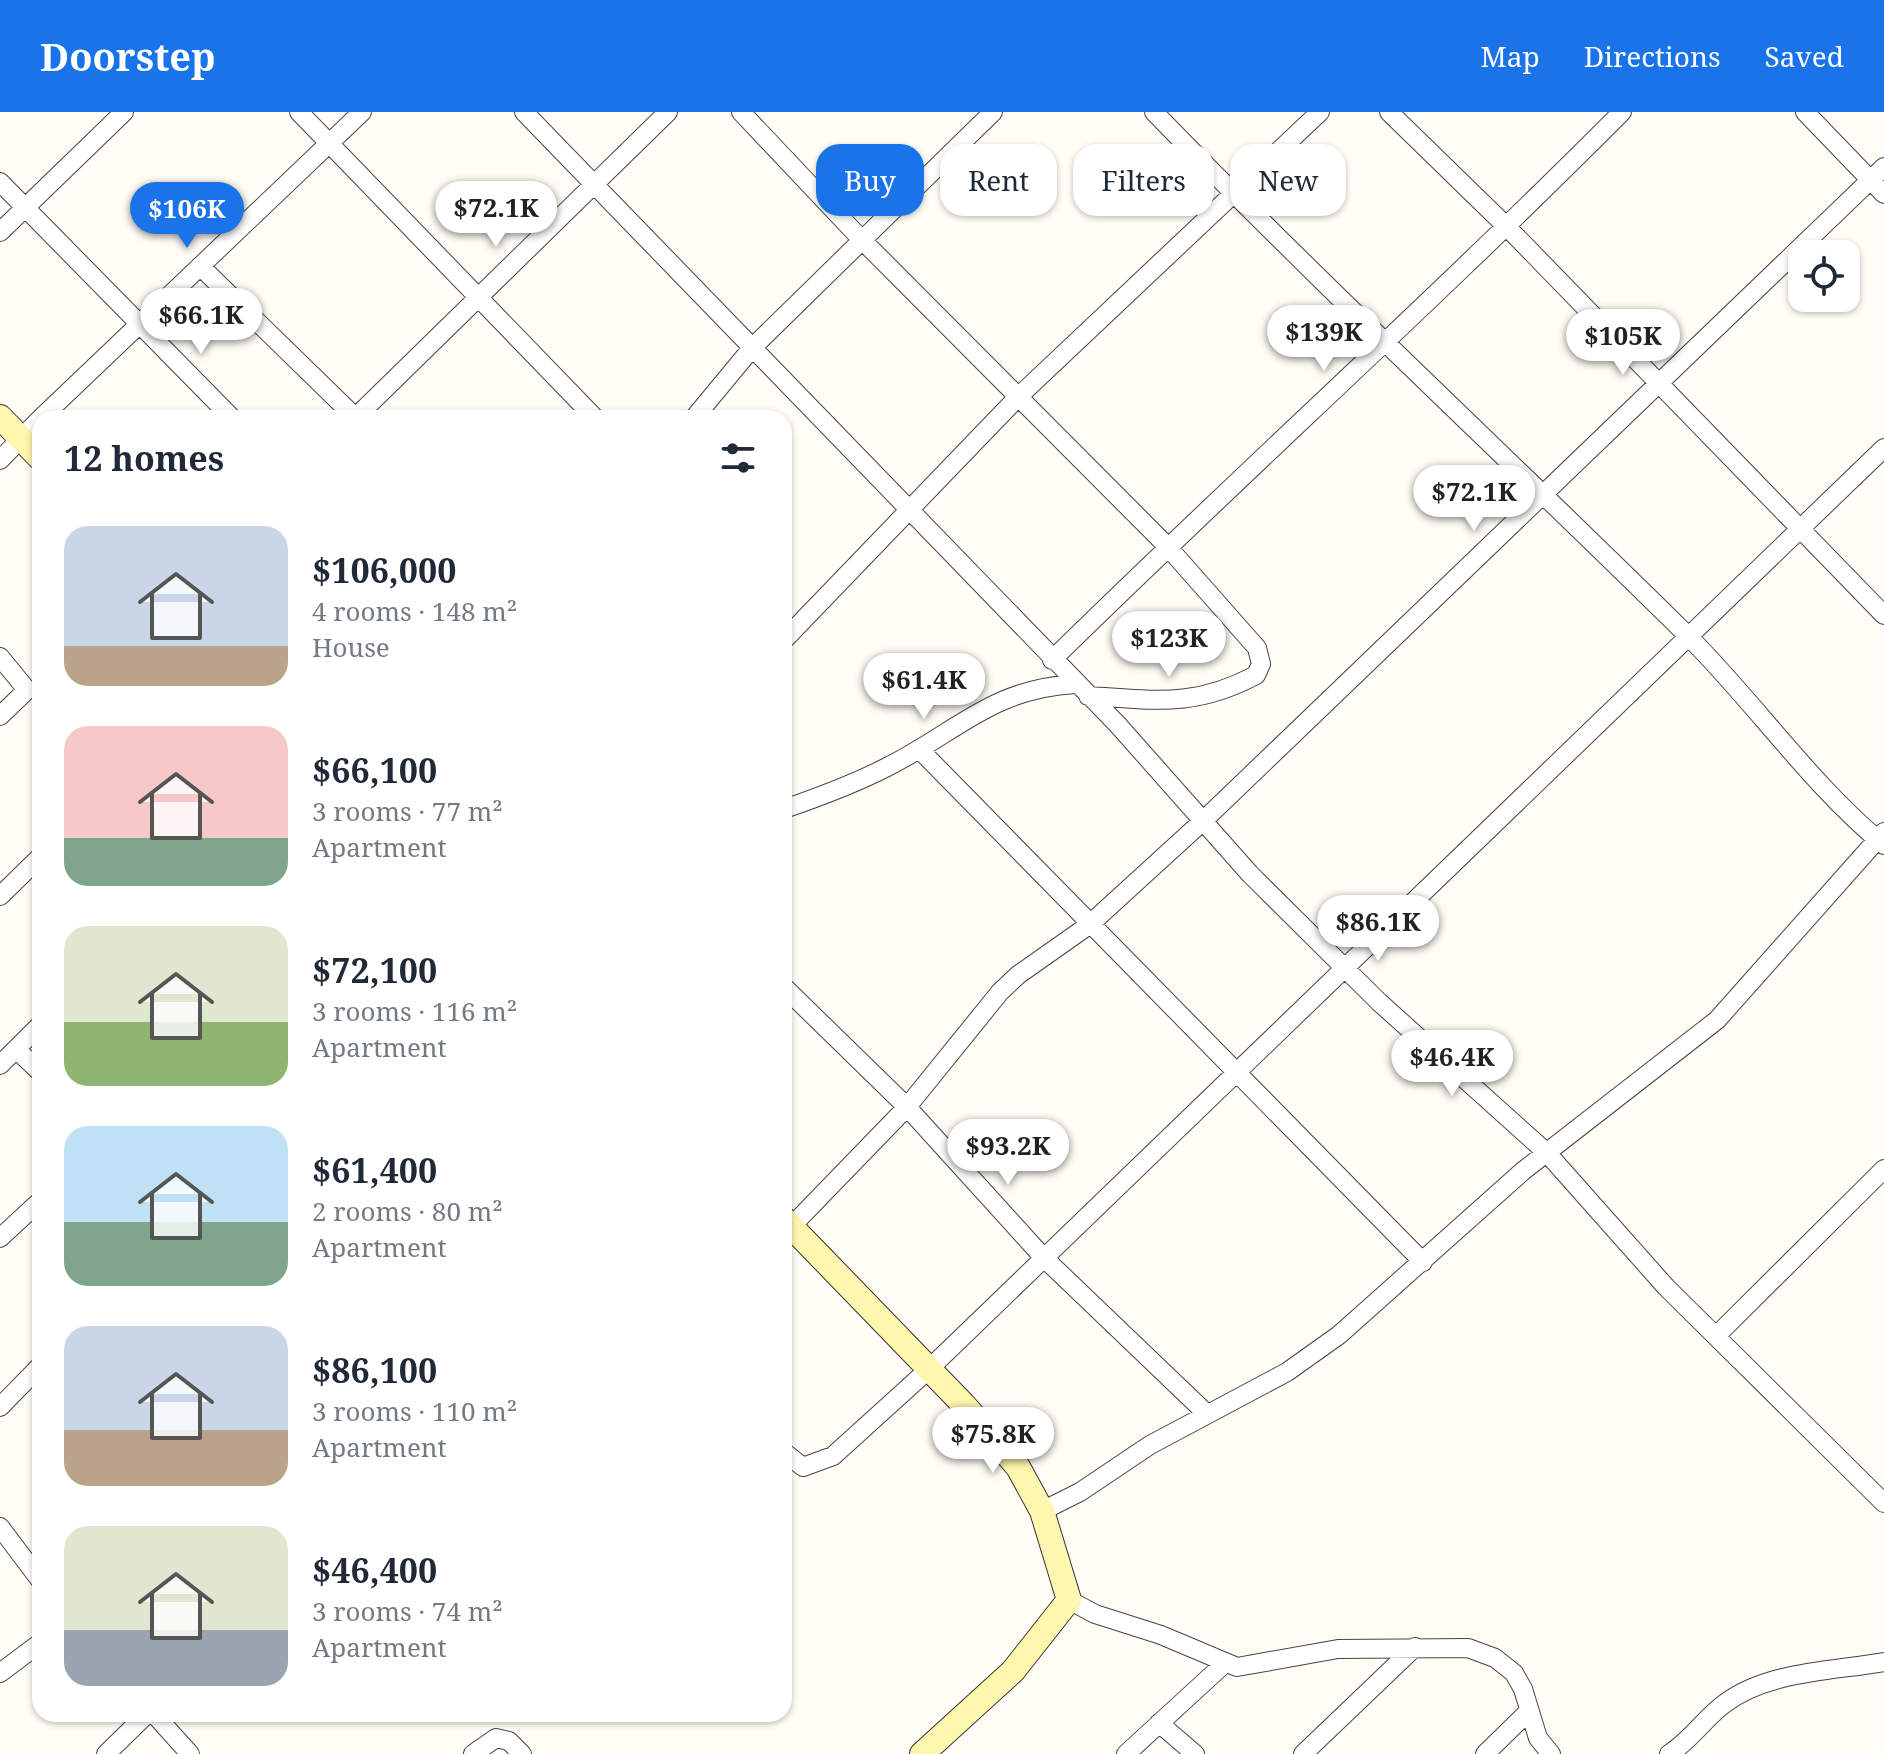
<!DOCTYPE html>
<html lang="en">
<head>
<meta charset="utf-8">
<style>
  body { margin:0; font-family:"Noto Serif",serif; background:#f2f2f3; color:#1f2937; height:100vh; display:flex; flex-direction:column; font-size:30px; white-space:nowrap }
  * { box-sizing:border-box; margin:0 }
  p { font-size:26px; color:#747a83 }
  .icon { flex:none; width:44px; height:44px; fill:none; stroke:currentColor; stroke-width:2; stroke-linecap:round; stroke-linejoin:round }
  .map { position:relative; flex:1; overflow:hidden }
  .details { position:absolute; left:32px; top:298px; width:760px; height:1312px; display:flex; flex-direction:column; background:#fff; border-radius:24px; box-shadow:0 2px 6px #0004 }
  .details>* { flex:none }
  .hud { position:absolute; left:816px; top:32px; width:760px; height:72px; display:flex; gap:16px }
  .controls { position:absolute; left:1788px; top:128px; display:grid; gap:16px }
  .controls a { display:grid; place-items:center; width:72px; height:72px; border-radius:16px; background:#fff; box-shadow:0 2px 6px #0004; font-size:40px }
  .price { position:absolute; translate:-50% -68px; padding:0 18px; border-radius:28px; background:#fff; color:#222; font-size:26px; line-height:52px; filter:drop-shadow(0 2px 4px #0008) }
  .price::after { content:''; position:absolute; left:50%; top:48px; width:24px; height:18px; margin-left:-12px; background:inherit; clip-path:polygon(0 0,100% 0,50% 100%) }
  .price.active { background:#1a73e8; color:#fff }
  ul { padding:0; list-style:none }
  li { display:flex; align-items:center; gap:24px; height:200px; padding:0 32px }
  li span { display:grid; place-items:center; flex:none; width:224px; height:160px; border-radius:24px; color:#555 }
  li>.icon { margin-inline-start:auto }
  span .icon { width:96px; height:96px; fill:#fffc; stroke-width:1 }
  li b { font-size:34px }
  h2 { display:flex; justify-content:space-between; align-items:center; height:96px; padding:0 32px; font-size:34px }
  .pill { padding:0 28px; border-radius:24px; background:#fff; box-shadow:0 2px 6px #0004; font-size:28px; line-height:72px }
  .pill.active { background:#1a73e8; color:#fff }
  header { display:flex; align-items:center; gap:48px; box-sizing:border-box; height:112px; padding:0 40px; background:#1a73e8; color:#fff }
  header strong { font-size:38px }
  nav { display:flex; gap:44px; margin-inline-start:auto; font-size:28px }
  .map>svg:first-child { display:block }
  .lines { fill:none; stroke-linecap:round; stroke-linejoin:round }
  .street-casing { stroke:#444; stroke-width:20 }
  .secondary-casing { stroke:#333; stroke-width:26 }
  .street { stroke:#fff; stroke-width:18 }
  .secondary { stroke:#fff6b0; stroke-width:24 }
</style>
</head>
<body>
<header>
<strong>Doorstep</strong>
<nav><a>Map</a><a>Directions</a><a>Saved</a></nav>
</header>
<div class="map">
<svg width="1884" height="1642" viewBox="0 0 1884 1642">
  <rect width="100%" height="100%" fill="#fffdf5"/>
  <g class="lines">
    <defs>
      <path id="street" d="M 299,0 L 595,306
        M 524,0 L 1118,613 L 1250,762 L 1379,890 L 1547,1041 L 1666,1175 L 1884,1391
        M 741,0 L 861,127 L 1167,434 L 1257,536 L 1261,552 L 1256,563 C 1194,596 1155,588 1088,584
        M 1154,0 C 1326,178 1509,347 1685,521 C 1754,589 1809,671 1884,733
        M 1389,0 L 1507,115 L 1884,503
        M 1805,0 L 1884,82
        M 0,70 L 232,306
        M 0,120 L 124,0
        M 200,154 L 356,306
        M 41,306 L 362,0
        M 355,306 L 668,0
        M 694,306 L 752,236 L 993,0
        M 0,348 L 40,307
        M 784,528 L 1018,285 L 1320,0
        M 0,545 L 27,578 L 0,604
        M 1052,548 C 1240,363 1436,187 1622,0
        M 919,637 L 1423,1150
        M 784,697 C 819,685 854,672 887,655 C 957,620 991,577 1075,572
        M 0,784 L 40,745
        M 784,875 L 907,995 L 1043,1145 L 1207,1302
        M 16,937 L 40,960
        M 0,953 L 40,913
        M 784,1122 L 907,995 L 1000,880 L 1018,863 L 1089,813 L 1204,708 L 1884,55
        M 0,1126 L 40,1089
        M 1716,1224 L 1884,1057
        M 0,1295 L 40,1254
        M 784,1340 L 803,1355 L 833,1344 L 929,1257 L 1884,336
        M 1042,1399 L 1080,1380 L 1150,1333 L 1287,1260 L 1339,1223 L 1523,1059 L 1717,908 L 1884,720
        M 0,1415 L 40,1468
        M 1069,1488 L 1095,1502 L 1161,1523 L 1237,1555 L 1338,1537 L 1468,1536 L 1495,1546 L 1514,1561 L 1523,1577 L 1538,1626 L 1551,1642
        M 0,1561 L 40,1531
        M 154,1602 L 190,1642
        M 1159,1611 L 1195,1642
        M 106,1642 L 147,1602
        M 473,1642 L 496,1626 L 509,1629 L 522,1642
        M 1126,1642 L 1224,1552
        M 1303,1642 L 1415,1535
        M 1485,1642 L 1527,1601
        M 1669,1642 C 1690,1629 1704,1607 1724,1592 C 1767,1559 1833,1559 1884,1550"/>
      <path id="secondary" d="M 0,305 L 40,346
        M 784,1107 L 964,1293 L 1018,1355 L 1042,1399 L 1069,1488 L 1013,1559 L 922,1642"/>
    </defs>
    <use href="#street" class="street-casing"/>
    <use href="#secondary" class="secondary-casing"/>
    <use href="#street" class="street"/>
    <use href="#secondary" class="secondary"/>
  </g>
</svg>
<div class="controls">
<a><svg class="icon" aria-label="locate" viewBox="0 0 24 24"><circle cx="12" cy="12" r="6"/><path d="M12 2v4M12 18v4M2 12h4M18 12h4"/></svg></a>
</div>
<b class="price" style="left:496px;top:137px">$72.1K</b>
<b class="price active" style="left:187px;top:138px">$106K</b>
<b class="price" style="left:201px;top:244px">$66.1K</b>
<b class="price" style="left:1324px;top:261px">$139K</b>
<b class="price" style="left:1623px;top:265px">$105K</b>
<b class="price" style="left:1474px;top:421px">$72.1K</b>
<b class="price" style="left:1169px;top:567px">$123K</b>
<b class="price" style="left:924px;top:609px">$61.4K</b>
<b class="price" style="left:1378px;top:851px">$86.1K</b>
<b class="price" style="left:1452px;top:986px">$46.4K</b>
<b class="price" style="left:1008px;top:1075px">$93.2K</b>
<b class="price" style="left:993px;top:1363px">$75.8K</b>
<div class="hud">
<a class="pill active">Buy</a>
<a class="pill">Rent</a>
<a class="pill">Filters</a>
<a class="pill">New</a>
</div>
<section class="details">
<h2>12 homes<svg class="icon" aria-label="filters" viewBox="0 0 24 24"><path d="M4 7h16M4 17h16"/><circle cx="9" cy="7" r="2"/><circle cx="15" cy="17" r="2"/></svg></h2>
<ul>
<li><span style="background:linear-gradient(#c9d6e8 75%,#b9a48a 0)"><svg class="icon" aria-label="home" viewBox="0 0 24 24"><path d="M3 11l9-7 9 7M6 9v11h12V9"/></svg></span><div><b>$106,000</b><p>4 rooms · 148 m²</p><p>House</p></div></li>
<li><span style="background:linear-gradient(#f6c9c9 70%,#7fa58c 0)"><svg class="icon" aria-label="home" viewBox="0 0 24 24"><path d="M3 11l9-7 9 7M6 9v11h12V9"/></svg></span><div><b>$66,100</b><p>3 rooms · 77 m²</p><p>Apartment</p></div></li>
<li><span style="background:linear-gradient(#dfe7d0 60%,#8fb573 0)"><svg class="icon" aria-label="home" viewBox="0 0 24 24"><path d="M3 11l9-7 9 7M6 9v11h12V9"/></svg></span><div><b>$72,100</b><p>3 rooms · 116 m²</p><p>Apartment</p></div></li>
<li><span style="background:linear-gradient(#bfe0f5 60%,#7fa58c 0)"><svg class="icon" aria-label="home" viewBox="0 0 24 24"><path d="M3 11l9-7 9 7M6 9v11h12V9"/></svg></span><div><b>$61,400</b><p>2 rooms · 80 m²</p><p>Apartment</p></div></li>
<li><span style="background:linear-gradient(#c9d6e8 65%,#b9a48a 0)"><svg class="icon" aria-label="home" viewBox="0 0 24 24"><path d="M3 11l9-7 9 7M6 9v11h12V9"/></svg></span><div><b>$86,100</b><p>3 rooms · 110 m²</p><p>Apartment</p></div></li>
<li><span style="background:linear-gradient(#dfe7d0 65%,#9aa5b1 0)"><svg class="icon" aria-label="home" viewBox="0 0 24 24"><path d="M3 11l9-7 9 7M6 9v11h12V9"/></svg></span><div><b>$46,400</b><p>3 rooms · 74 m²</p><p>Apartment</p></div></li>
</ul>
</section>
</div>
</body>
</html>
